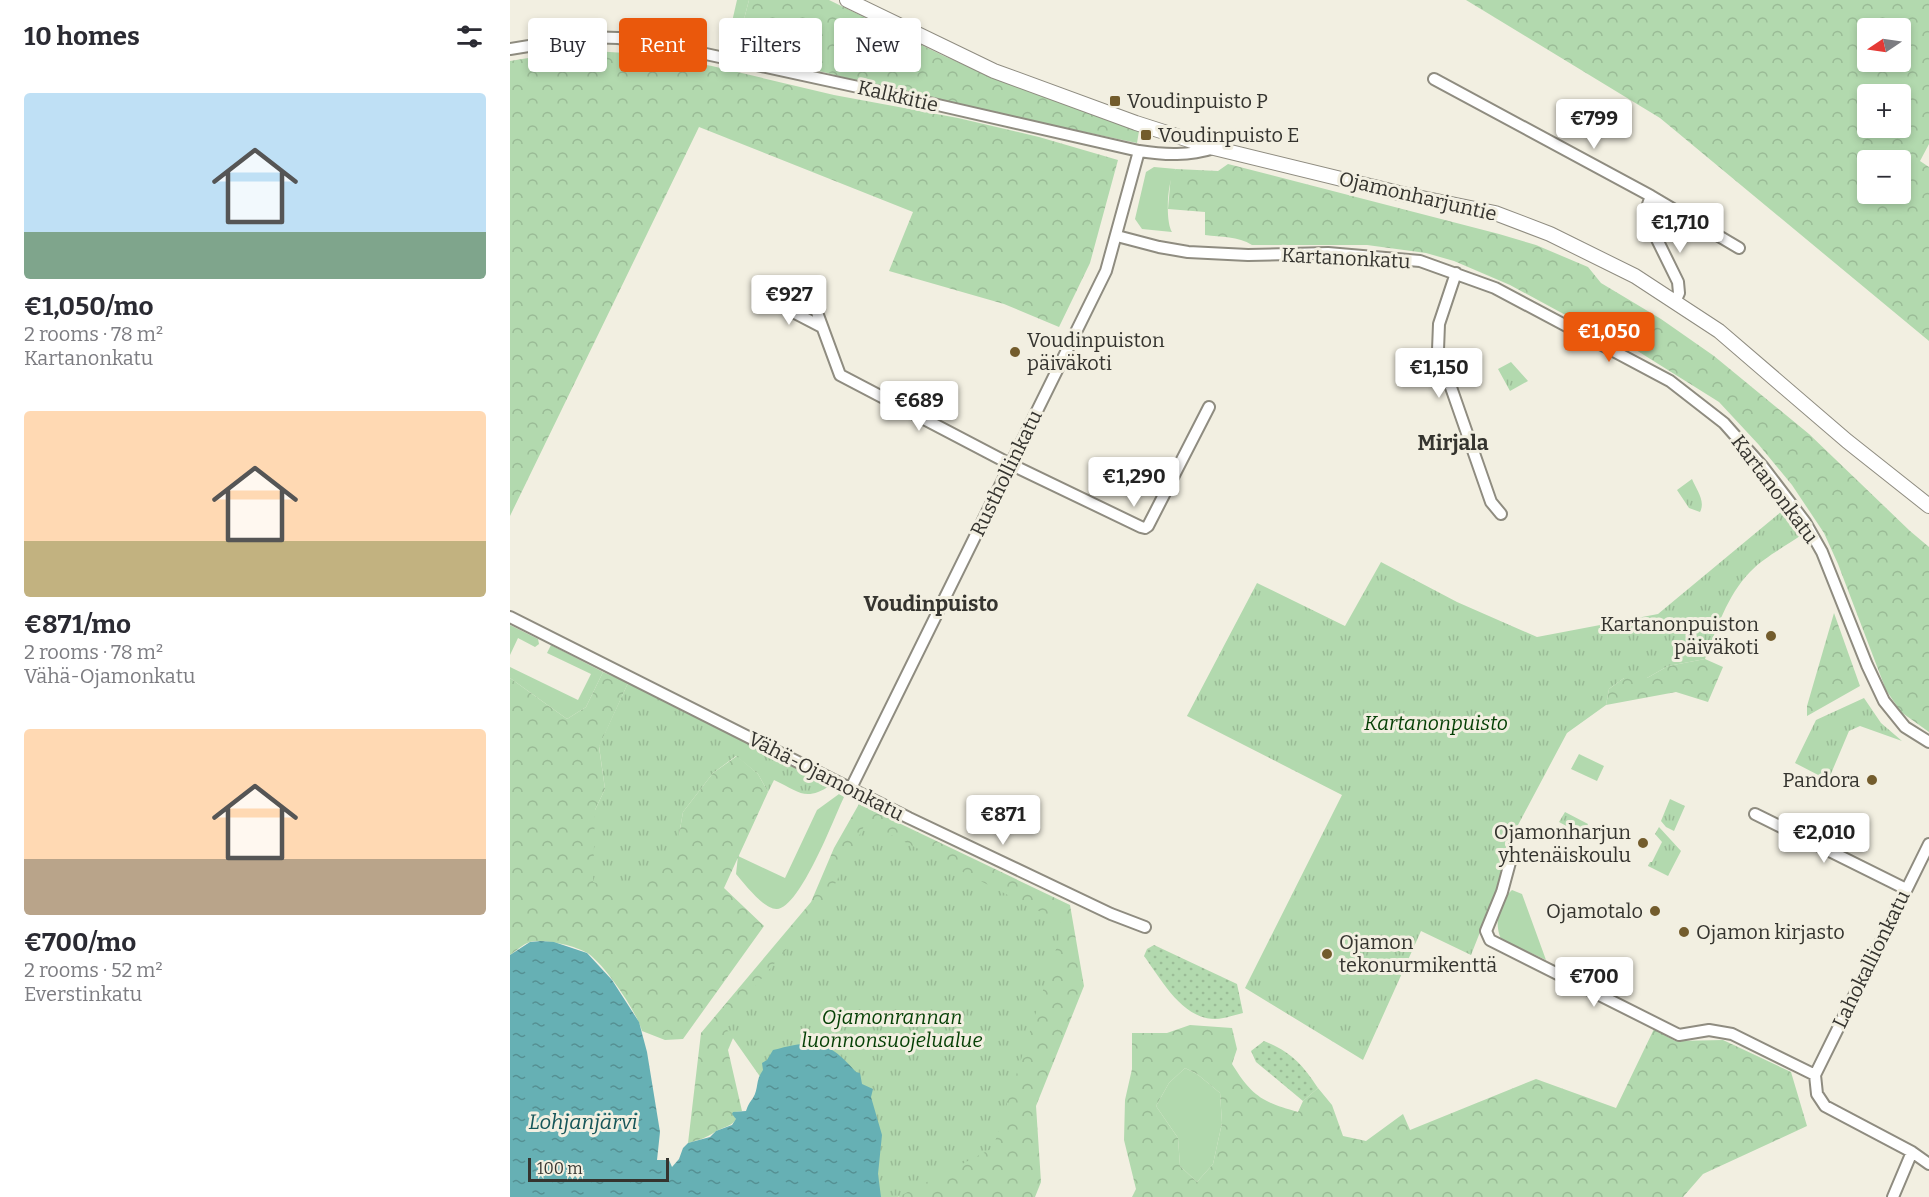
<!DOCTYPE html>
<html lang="en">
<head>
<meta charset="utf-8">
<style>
  body { margin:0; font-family:Bitter,serif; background:#f2f2f3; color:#2b2b33; height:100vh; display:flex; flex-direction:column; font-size:22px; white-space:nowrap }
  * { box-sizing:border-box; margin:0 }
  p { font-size:20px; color:#7c7c81 }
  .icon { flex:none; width:33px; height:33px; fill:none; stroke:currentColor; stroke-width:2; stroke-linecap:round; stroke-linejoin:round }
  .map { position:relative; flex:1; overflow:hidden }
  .details { display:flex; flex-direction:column; background:#fff; width:510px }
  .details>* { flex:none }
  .hud { position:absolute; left:18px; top:18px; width:570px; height:54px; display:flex; gap:12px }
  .needle { width:39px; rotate:257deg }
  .tools { position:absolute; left:1347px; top:18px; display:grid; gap:12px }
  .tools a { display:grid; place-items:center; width:54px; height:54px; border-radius:6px; background:#fff; box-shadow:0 3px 9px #0003; font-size:30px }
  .scale { position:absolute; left:18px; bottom:15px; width:141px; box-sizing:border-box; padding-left:6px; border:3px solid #35342f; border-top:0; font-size:16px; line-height:21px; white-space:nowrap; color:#35342f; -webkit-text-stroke:4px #f2efe1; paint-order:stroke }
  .price { position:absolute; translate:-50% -51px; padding:0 14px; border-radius:6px; background:#fff; color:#222; font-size:20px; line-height:39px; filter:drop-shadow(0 2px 3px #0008) }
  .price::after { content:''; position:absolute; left:50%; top:36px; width:18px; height:14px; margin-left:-9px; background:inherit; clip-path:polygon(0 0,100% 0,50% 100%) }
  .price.on { background:#ea580c; color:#fff }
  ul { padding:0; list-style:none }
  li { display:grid; align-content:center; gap:12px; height:318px; padding:0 24px }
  li span { display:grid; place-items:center; height:186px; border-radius:6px; color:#555 }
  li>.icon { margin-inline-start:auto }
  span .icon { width:108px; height:108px; fill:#fffc; stroke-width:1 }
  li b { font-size:26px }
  h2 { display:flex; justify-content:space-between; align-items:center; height:72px; padding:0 24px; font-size:26px }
  .pill { padding:0 21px; border-radius:6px; background:#fff; box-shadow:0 3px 9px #0003; font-size:21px; line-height:54px }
  .pill.on { background:#ea580c; color:#fff }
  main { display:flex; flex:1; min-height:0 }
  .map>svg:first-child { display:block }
  .grass { fill:#b2d9ae }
  .forest { fill:url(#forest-crowns); fill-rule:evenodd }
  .park { fill:url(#park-tufts) }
  .garden { fill:url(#garden-dots) }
  .water { fill:url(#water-ripples) }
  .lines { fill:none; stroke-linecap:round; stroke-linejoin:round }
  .minor-casing { stroke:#8f8c80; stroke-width:14 }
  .major-casing { stroke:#8f8c80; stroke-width:16 }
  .minor { stroke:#fff; stroke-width:10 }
  .major { stroke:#fff; stroke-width:14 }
  .poi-dot { fill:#735c2c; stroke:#f2efe1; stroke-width:2 }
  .labels { text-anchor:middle; stroke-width:6; stroke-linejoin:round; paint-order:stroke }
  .street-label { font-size:20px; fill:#35342f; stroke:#f2efe1 }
  .poi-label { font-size:20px; fill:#35342f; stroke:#f2efe1; text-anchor:start }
  .park-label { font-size:20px; font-style:italic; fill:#043f04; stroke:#f2efe1 }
  .neighbourhood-label { font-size:21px; font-weight:bold; fill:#35342f; stroke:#f2efe1 }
  .water-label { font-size:21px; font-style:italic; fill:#165659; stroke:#f2efe1 }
</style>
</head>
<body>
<main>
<section class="details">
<h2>10 homes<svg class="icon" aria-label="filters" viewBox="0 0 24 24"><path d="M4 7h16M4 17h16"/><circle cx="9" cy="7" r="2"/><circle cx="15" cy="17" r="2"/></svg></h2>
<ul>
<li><span style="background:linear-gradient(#bfe0f5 75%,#7fa58c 0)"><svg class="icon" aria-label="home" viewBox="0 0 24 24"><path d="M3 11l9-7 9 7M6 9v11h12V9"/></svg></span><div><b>€1,050/mo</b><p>2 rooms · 78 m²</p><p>Kartanonkatu</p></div></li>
<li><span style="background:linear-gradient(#ffd9b3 70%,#c2b280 0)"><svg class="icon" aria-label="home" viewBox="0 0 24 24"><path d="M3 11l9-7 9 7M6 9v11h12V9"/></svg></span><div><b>€871/mo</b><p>2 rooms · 78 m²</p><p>Vähä-Ojamonkatu</p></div></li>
<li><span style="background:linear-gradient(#ffd9b3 70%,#b9a48a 0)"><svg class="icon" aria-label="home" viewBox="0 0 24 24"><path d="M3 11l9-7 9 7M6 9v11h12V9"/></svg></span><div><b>€700/mo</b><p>2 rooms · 52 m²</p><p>Everstinkatu</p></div></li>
</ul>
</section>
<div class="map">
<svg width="1419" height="1197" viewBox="0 0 1419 1197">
  <defs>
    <pattern id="forest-crowns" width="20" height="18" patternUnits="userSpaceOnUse" patternTransform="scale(1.5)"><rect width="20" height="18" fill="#b2d9ae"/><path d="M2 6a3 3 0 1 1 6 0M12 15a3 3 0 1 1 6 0" fill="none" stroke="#9abb96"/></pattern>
    <pattern id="park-tufts" width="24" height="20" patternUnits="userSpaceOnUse" patternTransform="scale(1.5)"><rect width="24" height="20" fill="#b2d9ae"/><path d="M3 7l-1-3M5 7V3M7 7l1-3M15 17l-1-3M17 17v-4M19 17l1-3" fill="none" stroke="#9abb96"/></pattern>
    <pattern id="garden-dots" width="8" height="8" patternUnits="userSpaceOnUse" patternTransform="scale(1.5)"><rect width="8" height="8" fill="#b2d9ae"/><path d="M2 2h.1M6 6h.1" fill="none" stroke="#9abb96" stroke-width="1.8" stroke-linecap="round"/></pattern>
    <pattern id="water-ripples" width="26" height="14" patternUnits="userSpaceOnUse" patternTransform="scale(1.5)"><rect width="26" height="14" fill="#66b0b4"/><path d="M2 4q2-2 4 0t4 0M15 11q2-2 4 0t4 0" fill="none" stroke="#559093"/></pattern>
  </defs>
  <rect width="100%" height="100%" fill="#f2efe1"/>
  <path class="grass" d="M 227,0 L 239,0 L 226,50 L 216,48 Z
    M 644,167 L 666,169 C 657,179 655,221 662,232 L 632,229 L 625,219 L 636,172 Z
    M 0,625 L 28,639 L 29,644 L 25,647 L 8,638 L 0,655 Z
    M 41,645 L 93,672 L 76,707 L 57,719 L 0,678 L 0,667 L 68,700 L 81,674 L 37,653 Z
    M 1069,754 L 1094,766 L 1087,781 L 1061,769 Z
    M 329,794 L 334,797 C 324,818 290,908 267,909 C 254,910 234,883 226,874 L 228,856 L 275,878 L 307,810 Z
    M 1002,890 L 1012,894 L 1036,960 L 991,939 C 984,924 988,902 1002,890 Z
    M 675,1068 L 687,1074 L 710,1093 L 712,1123 L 703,1164 L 687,1182 L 670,1166 L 668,1138 L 646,1106 L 659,1083 Z"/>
  <path class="forest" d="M 239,0 L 319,0 L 434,56 L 501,85 L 629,131 L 627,143 L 427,101 L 226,50 Z
    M 956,0 L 1419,0 L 1419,144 L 1410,161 L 1419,167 L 1419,341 L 1150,118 ZM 1358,28 L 1390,28 L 1390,62 L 1358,62 ZM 1358,94 L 1390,94 L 1390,128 L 1358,128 ZM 1358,160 L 1390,160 L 1390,194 L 1358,194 Z
    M 67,50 L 132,54 L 202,66 L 324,95 L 448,118 L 529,137 L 608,160 L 580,263 L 549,327 L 494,304 L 379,271 L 403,212 L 189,127 L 0,516 L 0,61 Z
    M 718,164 L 989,234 L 1026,245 L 1078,267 L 1091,283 L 1151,319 L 1204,356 L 1299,434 L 1400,531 L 1419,547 L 1419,732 L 1391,712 L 1376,690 L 1328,564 L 1314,533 L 1282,485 L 1249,445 L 1209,402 L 1118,345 L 1061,318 L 1000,285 L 944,261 L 916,253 L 857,245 L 742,245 C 728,236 711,237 695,235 L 695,212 L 658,209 L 661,174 L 666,169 L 708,171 Z
    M 1324,613 L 1350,686 L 1297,716 L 1297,706 Z
    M 1195,659 L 1213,667 L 1198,702 L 1166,692 L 1096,705 L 1099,689 L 1114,678 L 1137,678 L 1158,666 Z
    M 93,672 L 118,683 L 89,747 L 95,789 L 85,810 L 169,835 L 173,812 L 203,773 L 227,756 L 248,774 L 258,792 L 214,888 L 254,926 L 173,1039 L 155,1040 L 132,1031 C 126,1010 96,967 79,954 C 68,946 33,938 20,942 C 13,944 6,951 0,955 L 0,678 L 57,719 L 76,707 Z
    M 349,804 L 560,905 L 574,986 L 526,1106 L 531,1182 L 525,1197 L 389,1197 L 396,1149 L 234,1012 L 218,1050 L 232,1111 L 225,1112 L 226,1120 C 220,1127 213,1127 205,1132 C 196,1138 189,1140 178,1143 L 191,1033 L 301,902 L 324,848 Z
    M 680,1025 L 722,1028 L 727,1049 L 722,1064 C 742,1096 752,1102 788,1112 L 793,1101 L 808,1088 L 822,1105 L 833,1136 L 856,1141 L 893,1114 L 900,1130 L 1026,1079 L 1106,1108 L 1144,1029 L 1165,1041 L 1213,1040 L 1281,1072 L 1297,1126 L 1193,1174 L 1173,1197 L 622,1197 L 626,1189 L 614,1140 L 615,1100 L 622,1069 L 622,1033 L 657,1033 ZM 675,1068 L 687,1074 L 710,1093 L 712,1123 L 703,1164 L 687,1182 L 670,1166 L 668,1138 L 646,1106 L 659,1083 Z"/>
  <path class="park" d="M 1001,362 L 1018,381 L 1000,391 L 988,369 Z
    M 1182,479 C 1186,489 1196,501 1190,512 L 1179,508 L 1167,490 Z
    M 1272,511 L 1290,536 C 1274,547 1253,558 1240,572 C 1217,596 1207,628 1195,659 L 1158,666 L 1137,678 L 1114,678 L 1099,689 L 1096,705 L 1057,733 L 992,855 L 991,879 L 961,955 L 911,931 L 853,1060 L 735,988 L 832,795 L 677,716 L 747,583 L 835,626 L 871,562 L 947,602 L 1027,637 L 1148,614 Z
    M 118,683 L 321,785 C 295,802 290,792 264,780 L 258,792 L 248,774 L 226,756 L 203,773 L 173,812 L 169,835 L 159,862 L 124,894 L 83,882 L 85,810 L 95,789 L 89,746 Z
    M 1354,698 L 1371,723 L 1392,741 L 1350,726 L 1339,731 L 1320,776 L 1314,778 L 1285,763 L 1306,720 Z
    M 1160,799 L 1175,806 L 1164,831 L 1156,827 L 1151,821 Z
    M 1055,812 L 1078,824 L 1073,835 L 1049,822 Z
    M 356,822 L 554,924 L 483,1148 L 388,1197 L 335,1197 L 213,1024 L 315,904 Z
    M 1149,827 L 1171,851 L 1158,876 L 1138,866 L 1140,862 L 1142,862 L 1152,842 L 1145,834 Z"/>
  <path class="garden" d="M 644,945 L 727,984 L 733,1013 C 724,1015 714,1019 705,1019 C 672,1019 651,979 634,956 L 637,949 Z
    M 754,1041 C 781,1052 792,1064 808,1088 L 793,1101 L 746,1062 L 741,1051 Z"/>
  <path class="water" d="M 31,941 L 44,942 L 77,953 L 102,980 L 129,1022 L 137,1052 L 150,1132 L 147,1160 L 159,1160 L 162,1167 L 169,1159 L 173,1148 L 178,1143 L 200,1137 L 206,1131 L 222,1125 L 226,1119 L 222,1114 L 223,1112 L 236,1111 C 238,1105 240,1102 243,1098 C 249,1088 245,1081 253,1070 L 252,1063 L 257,1060 L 263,1050 C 305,1039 317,1039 346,1072 L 350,1073 L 352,1084 L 363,1089 L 361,1097 L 372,1135 L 368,1174 L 371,1197 L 0,1197 L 0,955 L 20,942 Z"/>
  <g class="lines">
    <defs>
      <path id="minor" d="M 0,49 L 74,37 L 108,38 L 145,43 L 371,92 L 629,151 C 655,155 679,156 704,148
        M 924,79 L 1141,196 L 1229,248
        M 1141,196 L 1136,210 L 1137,219 L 1168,282 L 1169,293 L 1165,302
        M 607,236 L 649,247 L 678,252 L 738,255 L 818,253 L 910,261 L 985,288 L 1160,381 L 1214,423 L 1253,467 L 1295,522 L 1312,552 L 1357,665 L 1374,701 L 1395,727 L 1419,742
        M 946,273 L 929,324 L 928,350 L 981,502 L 991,514
        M 312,327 L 260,300 L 265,288 L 305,307 L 330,375 L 500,464 L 631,527 L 635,528 L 638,526 L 699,407
        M 0,617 L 399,818 L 601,914 L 635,927
        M 341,788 L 596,271 L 629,151
        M 1245,814 L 1396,889
        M 1419,844 L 1305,1075 L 1307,1094 L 1315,1106 L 1402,1152 L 1419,1164
        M 1002,855 L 992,892 L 976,931 L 980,940 L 1169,1035 L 1199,1030 L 1222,1034 L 1305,1075
        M 1383,1197 L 1402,1152"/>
      <path id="major" d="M 337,0 L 484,71 L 626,123 L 704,148 L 897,195 L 985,213 L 1040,234 L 1125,276 L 1209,331 L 1337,441 L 1419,506"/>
    </defs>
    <use href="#minor" class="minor-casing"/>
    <use href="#major" class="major-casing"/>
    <use href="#minor" class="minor"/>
    <use href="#major" class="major"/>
  </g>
  <g class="poi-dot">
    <rect x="599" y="95" width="12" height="12" rx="3"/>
    <rect x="630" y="129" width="12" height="12" rx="3"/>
    <circle cx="505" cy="352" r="6"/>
    <circle cx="1261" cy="636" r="6"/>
    <circle cx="1362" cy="780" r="6"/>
    <circle cx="1133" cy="843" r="6"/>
    <circle cx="1145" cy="911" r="6"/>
    <circle cx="1174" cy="932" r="6"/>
    <circle cx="817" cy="954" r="6"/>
  </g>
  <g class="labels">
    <g class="street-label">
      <text transform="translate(388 96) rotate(13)" y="7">Kalkkitie</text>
      <text transform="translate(908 196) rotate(13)" y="7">Ojamonharjuntie</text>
      <text transform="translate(836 258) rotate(3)" y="7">Kartanonkatu</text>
      <text transform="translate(496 473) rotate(-64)" y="7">Rusthollinkatu</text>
      <text transform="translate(1265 489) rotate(53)" y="7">Kartanonkatu</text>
      <text transform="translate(316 776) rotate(27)" y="7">Vähä-Ojamonkatu</text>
      <text transform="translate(1361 959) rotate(-64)" y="7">Lahokallionkatu</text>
    </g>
    <g class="poi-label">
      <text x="617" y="108">Voudinpuisto P</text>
      <text x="648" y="142">Voudinpuisto E</text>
      <text x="517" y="347">Voudinpuiston<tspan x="517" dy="23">päiväkoti</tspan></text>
      <text x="1249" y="631" text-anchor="end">Kartanonpuiston<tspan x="1249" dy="23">päiväkoti</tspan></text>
      <text x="1350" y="787" text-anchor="end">Pandora</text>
      <text x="1121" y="839" text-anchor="end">Ojamonharjun<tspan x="1121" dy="23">yhtenäiskoulu</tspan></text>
      <text x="1133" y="918" text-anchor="end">Ojamotalo</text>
      <text x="1186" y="939">Ojamon kirjasto</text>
      <text x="829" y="949">Ojamon<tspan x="829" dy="23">tekonurmikenttä</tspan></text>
    </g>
    <g class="park-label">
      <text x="926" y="730">Kartanonpuisto</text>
      <text x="382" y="1024">Ojamonrannan<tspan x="382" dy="23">luonnonsuojelualue</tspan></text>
    </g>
    <g class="neighbourhood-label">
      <text x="943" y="450">Mirjala</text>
      <text x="421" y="611">Voudinpuisto</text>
    </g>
    <g class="water-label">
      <text x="73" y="1129">Lohjanjärvi</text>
    </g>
  </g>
</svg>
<div class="tools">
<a><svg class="needle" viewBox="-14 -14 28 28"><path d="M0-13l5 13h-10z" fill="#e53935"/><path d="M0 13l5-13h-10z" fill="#7c7c81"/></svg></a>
<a>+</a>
<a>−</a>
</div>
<div class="scale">100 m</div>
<b class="price" style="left:1084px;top:150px">€799</b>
<b class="price" style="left:1170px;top:254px">€1,710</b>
<b class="price" style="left:279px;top:326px">€927</b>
<b class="price on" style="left:1099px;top:363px">€1,050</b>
<b class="price" style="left:929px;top:399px">€1,150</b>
<b class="price" style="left:409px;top:432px">€689</b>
<b class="price" style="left:624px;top:508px">€1,290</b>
<b class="price" style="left:493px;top:846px">€871</b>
<b class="price" style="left:1314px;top:864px">€2,010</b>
<b class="price" style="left:1084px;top:1008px">€700</b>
<div class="hud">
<a class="pill">Buy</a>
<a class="pill on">Rent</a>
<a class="pill">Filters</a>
<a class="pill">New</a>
</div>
</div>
</main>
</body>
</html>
